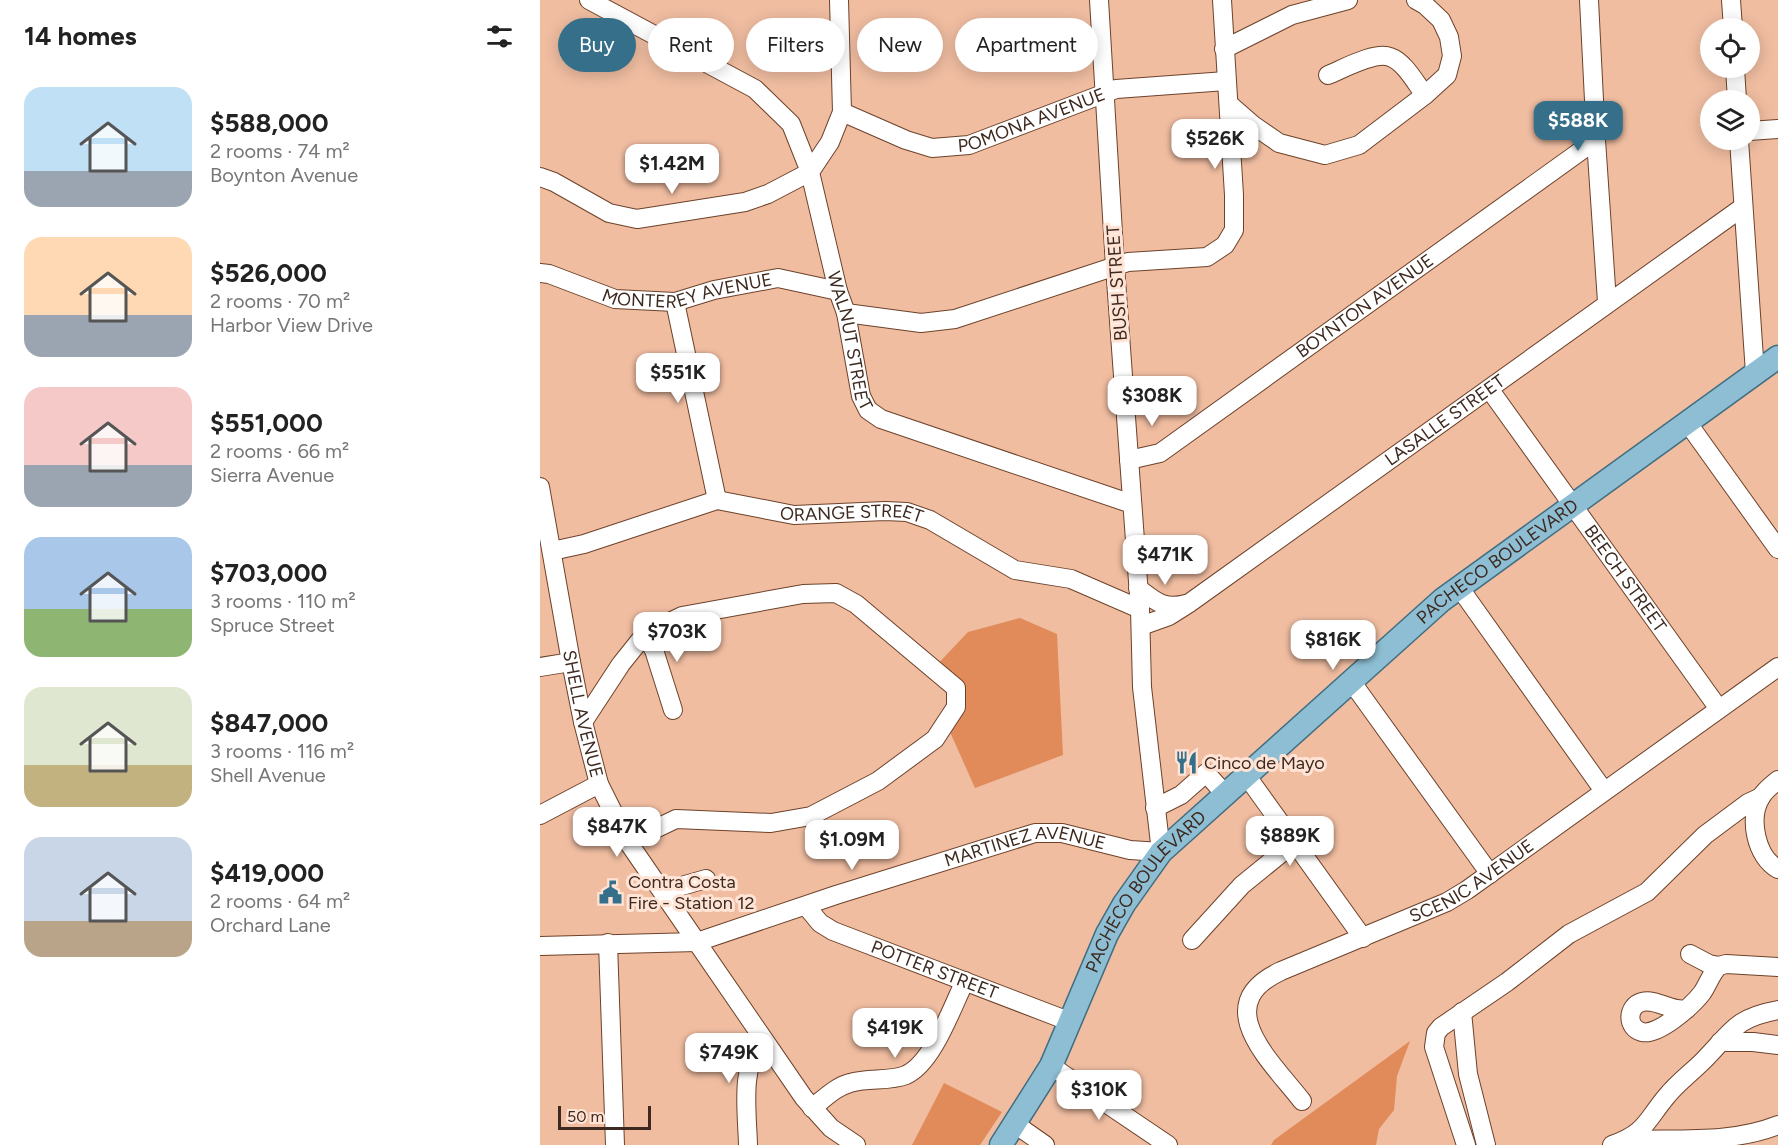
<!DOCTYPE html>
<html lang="en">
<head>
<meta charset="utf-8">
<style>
  body { margin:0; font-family:Figtree,sans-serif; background:#f2f2f2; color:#222; height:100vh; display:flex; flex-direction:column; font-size:22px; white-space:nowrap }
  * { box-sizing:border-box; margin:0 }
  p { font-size:20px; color:#767676 }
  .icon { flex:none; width:33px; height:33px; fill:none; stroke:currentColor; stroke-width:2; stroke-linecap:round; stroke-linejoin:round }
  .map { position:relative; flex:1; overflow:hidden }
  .side { display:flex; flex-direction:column; background:#fff; width:540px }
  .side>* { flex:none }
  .top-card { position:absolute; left:18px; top:18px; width:570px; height:54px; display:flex; gap:12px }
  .controls { position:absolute; left:1160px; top:18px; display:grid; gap:12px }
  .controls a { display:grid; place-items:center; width:60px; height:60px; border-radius:50%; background:#fff; box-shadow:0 3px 15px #0003; font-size:30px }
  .scale { position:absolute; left:18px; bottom:15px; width:93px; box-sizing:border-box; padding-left:6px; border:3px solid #3d291f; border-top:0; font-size:16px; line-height:21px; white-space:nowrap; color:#3d291f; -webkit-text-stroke:4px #ffe4d6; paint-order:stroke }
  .price { position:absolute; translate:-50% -51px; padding:0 14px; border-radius:12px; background:#fff; color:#222; font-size:20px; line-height:39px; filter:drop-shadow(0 2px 3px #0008) }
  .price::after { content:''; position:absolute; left:50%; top:36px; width:18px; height:14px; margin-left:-9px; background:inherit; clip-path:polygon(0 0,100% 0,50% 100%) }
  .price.active { background:#366f89; color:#fff }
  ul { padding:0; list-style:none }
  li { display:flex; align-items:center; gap:18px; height:150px; padding:0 24px }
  li span { display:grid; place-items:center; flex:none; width:168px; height:120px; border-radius:18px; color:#555 }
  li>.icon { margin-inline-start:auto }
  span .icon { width:72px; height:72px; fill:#fffc; stroke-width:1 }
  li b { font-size:26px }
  h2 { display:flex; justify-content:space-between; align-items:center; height:72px; padding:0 24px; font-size:26px }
  .pill { padding:0 21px; border-radius:27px; background:#fff; box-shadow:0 3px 15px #0003; font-size:21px; line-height:54px }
  .pill.active { background:#366f89; color:#fff }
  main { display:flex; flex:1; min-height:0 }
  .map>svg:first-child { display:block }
  .green { fill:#e18b5b }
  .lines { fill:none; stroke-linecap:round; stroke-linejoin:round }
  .minor-casing { stroke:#6d422a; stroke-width:20 }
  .major-casing { stroke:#406e81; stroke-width:25 }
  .minor { stroke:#fff; stroke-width:18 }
  .major { stroke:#8ebed3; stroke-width:22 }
  .labels { text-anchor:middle; stroke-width:6; stroke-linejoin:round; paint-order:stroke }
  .street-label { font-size:18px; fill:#3d291f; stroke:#ffe4d6 }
  .poi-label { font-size:18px; fill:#3d291f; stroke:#ffe4d6; text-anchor:start }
</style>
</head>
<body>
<main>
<section class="side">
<h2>14 homes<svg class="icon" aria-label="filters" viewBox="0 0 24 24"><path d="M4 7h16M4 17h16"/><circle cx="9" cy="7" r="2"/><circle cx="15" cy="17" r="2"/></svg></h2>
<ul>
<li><span style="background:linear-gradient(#bfe0f5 70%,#9aa5b1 0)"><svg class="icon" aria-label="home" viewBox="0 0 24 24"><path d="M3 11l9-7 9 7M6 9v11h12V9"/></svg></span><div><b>$588,000</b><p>2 rooms · 74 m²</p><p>Boynton Avenue</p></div></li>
<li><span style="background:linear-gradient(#ffd9b3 65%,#9aa5b1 0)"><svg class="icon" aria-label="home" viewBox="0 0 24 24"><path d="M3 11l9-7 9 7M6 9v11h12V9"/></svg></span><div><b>$526,000</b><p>2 rooms · 70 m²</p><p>Harbor View Drive</p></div></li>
<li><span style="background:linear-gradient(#f6c9c9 65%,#9aa5b1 0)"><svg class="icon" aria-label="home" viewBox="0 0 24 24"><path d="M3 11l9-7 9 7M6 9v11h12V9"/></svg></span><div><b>$551,000</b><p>2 rooms · 66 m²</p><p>Sierra Avenue</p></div></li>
<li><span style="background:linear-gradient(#a9c7e8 60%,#8fb573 0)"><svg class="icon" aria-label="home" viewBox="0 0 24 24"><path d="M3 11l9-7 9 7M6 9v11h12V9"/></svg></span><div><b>$703,000</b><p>3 rooms · 110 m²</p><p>Spruce Street</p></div></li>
<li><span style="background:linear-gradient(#dfe7d0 65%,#c2b280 0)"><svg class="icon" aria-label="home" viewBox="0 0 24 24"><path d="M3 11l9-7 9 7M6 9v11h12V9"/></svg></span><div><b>$847,000</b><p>3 rooms · 116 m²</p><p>Shell Avenue</p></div></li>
<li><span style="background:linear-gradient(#c9d6e8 70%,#b9a48a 0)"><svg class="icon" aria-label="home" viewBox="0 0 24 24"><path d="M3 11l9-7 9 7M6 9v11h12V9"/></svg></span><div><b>$419,000</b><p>2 rooms · 64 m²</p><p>Orchard Lane</p></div></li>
</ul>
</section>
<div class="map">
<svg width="1238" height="1145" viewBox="0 0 1238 1145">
  <rect width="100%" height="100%" fill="#f0bda1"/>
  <path class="green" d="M 480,618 L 517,634 L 523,755 L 435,788 L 406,723 L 416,707 L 393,669 L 428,632 Z
    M 870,1041 L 857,1076 L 854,1110 L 839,1129 L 836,1145 L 731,1145 L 734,1140 Z
    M 404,1083 L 462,1112 L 440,1145 L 372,1145 Z"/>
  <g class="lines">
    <defs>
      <g id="minor">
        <path id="s1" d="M 299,0 L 302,112 L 290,142 L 270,172 L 298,291 L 306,313 L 321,396 L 328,410 L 341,419 L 592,504"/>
        <path d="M 1049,0 L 1056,140 L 1067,302"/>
        <path d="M 1191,0 L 1193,28"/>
        <path d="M 684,49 L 752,15 L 808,0"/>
        <path d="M 1195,68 L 1197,100"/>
        <path d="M 788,75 C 803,69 835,51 850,57 C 865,62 876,84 885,95"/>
        <path d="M 689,104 L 713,125 L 739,143 L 785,155 L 819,145 L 885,95 L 907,75 L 912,56 L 909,37 L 901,20 L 885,5 L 876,0"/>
        <path id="s2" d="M 302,112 L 366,140 L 392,148 L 429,145 L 576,89 L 686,81"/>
        <path d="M 1209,131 L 1238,129"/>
        <path d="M 1199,140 L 1215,373"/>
        <path d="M 0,177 L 14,182 L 69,213 L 97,219 L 205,202 L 228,194 L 270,172 L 251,124 L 215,89 L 49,0"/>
        <path id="s3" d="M 0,273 L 9,274 L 75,299 L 135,302 L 174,290 L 238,278 L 298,291"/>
        <path d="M 135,302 L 177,500"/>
        <path d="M 306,313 L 381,323 L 415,319 L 588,262 L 667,257 L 685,245 L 694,230 L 694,195 L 682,0"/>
        <path id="s4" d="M 950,390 L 1179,709"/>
        <path d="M 1147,422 L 1238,549"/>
        <path id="s5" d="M 589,460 L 620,453 L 1056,140"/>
        <path id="s6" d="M 0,487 L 31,662 L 43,722 L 59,784 L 88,842 L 264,1098 L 291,1128 L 316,1145"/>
        <path id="s7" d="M 12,551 L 44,544 L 177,500 L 254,515 L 345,511 L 367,512 L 390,520 L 475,570 L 531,579 L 600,609"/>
        <path d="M 919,587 L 1064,791"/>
        <path d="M 598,588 C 615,601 624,610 646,604"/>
        <path id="s8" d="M 601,626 L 629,616 L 648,604 L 1203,207"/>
        <path d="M 105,634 L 114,650 L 133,710"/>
        <path d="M 0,667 L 31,662"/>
        <path d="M 811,681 L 950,874"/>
        <path d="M 43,722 L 81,664 L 105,634 L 142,616 L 263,594 L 296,593 L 316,604 L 416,688 L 416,707 L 395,739 L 338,781 L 271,816 L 231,823 L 136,819 L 88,842"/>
        <path d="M 706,775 L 823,938"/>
        <path d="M 1238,780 C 1232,785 1225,790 1221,797 C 1208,818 1216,857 1238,869"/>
        <path d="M 615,808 L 641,795 L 666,773 L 685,794"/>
        <path d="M 0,815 L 59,784"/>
        <path d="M 124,895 L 138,887 L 166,879"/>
        <path id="s9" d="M 266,906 L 280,923 L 293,931 L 531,1022"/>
        <path d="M 652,940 L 702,885 L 755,842"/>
        <path d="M 68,943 L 75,1145"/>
        <path id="s10" d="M 0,946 L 157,942 L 296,895 L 495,833 L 522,833 L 590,850 L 621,852 L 602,687 L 600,609 L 575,266 L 559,0"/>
        <path d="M 1150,954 L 1169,964 L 1179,966"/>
        <path d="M 1147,1009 C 1132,1013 1117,998 1102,1002 C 1087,1006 1086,1028 1102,1032 C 1118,1036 1152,1006 1162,993 C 1168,985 1171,973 1179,966 L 1186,964 L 1238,967"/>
        <path d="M 922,1012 L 928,1074 L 946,1145"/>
        <path d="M 1180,1042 L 1213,1042 L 1238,1045"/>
        <path d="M 511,1066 L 628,1145"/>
        <path id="s11" d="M 762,1101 C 731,1061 668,1005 741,971 L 907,902 L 927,890 L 1238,667"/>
        <path d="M 272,1108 C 284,1099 295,1087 310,1083 C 329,1077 348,1082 366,1075 C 393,1063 412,1007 425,981"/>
        <path d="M 475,1124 L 505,1145"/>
        <path d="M 1087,1140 C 1138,1138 1190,1144 1238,1125"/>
        <path d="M 208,1145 C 207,1109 200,1069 222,1039"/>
        <path d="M 926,1145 L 894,1047 L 896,1033 L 901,1027 L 967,982 L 1029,934 L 1107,892 L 1165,835 L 1208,803 L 1221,797"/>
        <path d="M 1072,1145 C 1106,1133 1106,1121 1126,1097 C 1137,1083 1151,1073 1163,1061 C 1192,1032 1194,1018 1238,1010"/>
      </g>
      <g id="major">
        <path id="s12" d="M 461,1145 L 511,1066 L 567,934 L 584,904 L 621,852 L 902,600 L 1238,357"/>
      </g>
    </defs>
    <use href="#minor" class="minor-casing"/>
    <use href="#major" class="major-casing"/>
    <use href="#minor" class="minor"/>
    <use href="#major" class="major"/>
  </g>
  <defs>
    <symbol id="restaurant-bare" viewBox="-9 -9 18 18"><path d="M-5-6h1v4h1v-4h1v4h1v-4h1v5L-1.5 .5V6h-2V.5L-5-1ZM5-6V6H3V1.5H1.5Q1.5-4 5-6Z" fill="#366f89" stroke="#ffe4d6" stroke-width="2.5" paint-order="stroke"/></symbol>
    <symbol id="civic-bare" viewBox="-9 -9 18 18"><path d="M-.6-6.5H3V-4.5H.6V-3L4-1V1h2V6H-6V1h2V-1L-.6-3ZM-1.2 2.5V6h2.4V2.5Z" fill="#366f89" stroke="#ffe4d6" stroke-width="2.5" paint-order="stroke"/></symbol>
  </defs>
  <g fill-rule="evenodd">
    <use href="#restaurant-bare" x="630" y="746" width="33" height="33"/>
    <use href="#civic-bare" x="54" y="876" width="33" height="33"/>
  </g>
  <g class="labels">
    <g class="street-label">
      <text dy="6" stroke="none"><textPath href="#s2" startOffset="201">POMONA AVENUE</textPath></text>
      <text transform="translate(577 283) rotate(-94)" y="6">BUSH STREET</text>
      <text dy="6" stroke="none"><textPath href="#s3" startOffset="153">MONTEREY AVENUE</textPath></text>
      <text dy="6" stroke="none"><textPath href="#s5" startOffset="284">BOYNTON AVENUE</textPath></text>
      <text dy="6" stroke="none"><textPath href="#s1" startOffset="354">WALNUT STREET</textPath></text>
      <text dy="6" stroke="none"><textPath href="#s8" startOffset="368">LASALLE STREET</textPath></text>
      <text dy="6" stroke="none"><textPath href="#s7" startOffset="309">ORANGE STREET</textPath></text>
      <text dy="6" stroke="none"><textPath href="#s12" startOffset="780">PACHECO BOULEVARD</textPath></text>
      <text dy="6" stroke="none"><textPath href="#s4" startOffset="232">BEECH STREET</textPath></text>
      <text dy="6" stroke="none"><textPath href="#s6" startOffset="231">SHELL AVENUE</textPath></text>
      <text dy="6" stroke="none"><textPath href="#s10" startOffset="501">MARTINEZ AVENUE</textPath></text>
      <text dy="6" stroke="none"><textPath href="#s11" startOffset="374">SCENIC AVENUE</textPath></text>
      <text dy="6" stroke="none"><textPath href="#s12" startOffset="294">PACHECO BOULEVARD</textPath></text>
      <text dy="6" stroke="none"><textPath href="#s9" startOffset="146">POTTER STREET</textPath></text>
    </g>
    <g class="poi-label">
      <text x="664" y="769">Cinco de Mayo</text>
      <text x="88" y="888">Contra Costa<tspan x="88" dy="21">Fire - Station 12</tspan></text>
    </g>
  </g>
</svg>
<div class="controls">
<a><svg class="icon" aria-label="locate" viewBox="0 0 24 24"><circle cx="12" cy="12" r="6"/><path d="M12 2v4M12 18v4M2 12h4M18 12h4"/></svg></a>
<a><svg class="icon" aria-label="layers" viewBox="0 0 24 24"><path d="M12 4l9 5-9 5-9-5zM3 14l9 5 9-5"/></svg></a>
</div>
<div class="scale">50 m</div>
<b class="price active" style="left:1038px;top:152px">$588K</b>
<b class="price" style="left:675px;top:170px">$526K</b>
<b class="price" style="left:132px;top:195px">$1.42M</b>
<b class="price" style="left:138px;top:404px">$551K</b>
<b class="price" style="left:612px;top:427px">$308K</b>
<b class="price" style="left:625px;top:586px">$471K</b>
<b class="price" style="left:137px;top:663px">$703K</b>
<b class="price" style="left:793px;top:671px">$816K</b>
<b class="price" style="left:77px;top:858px">$847K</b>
<b class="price" style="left:750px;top:867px">$889K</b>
<b class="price" style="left:312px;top:871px">$1.09M</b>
<b class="price" style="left:355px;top:1059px">$419K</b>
<b class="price" style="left:189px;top:1084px">$749K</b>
<b class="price" style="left:559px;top:1121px">$310K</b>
<div class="top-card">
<a class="pill active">Buy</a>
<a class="pill">Rent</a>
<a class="pill">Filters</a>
<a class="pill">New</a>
<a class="pill">Apartment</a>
</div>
</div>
</main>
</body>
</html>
